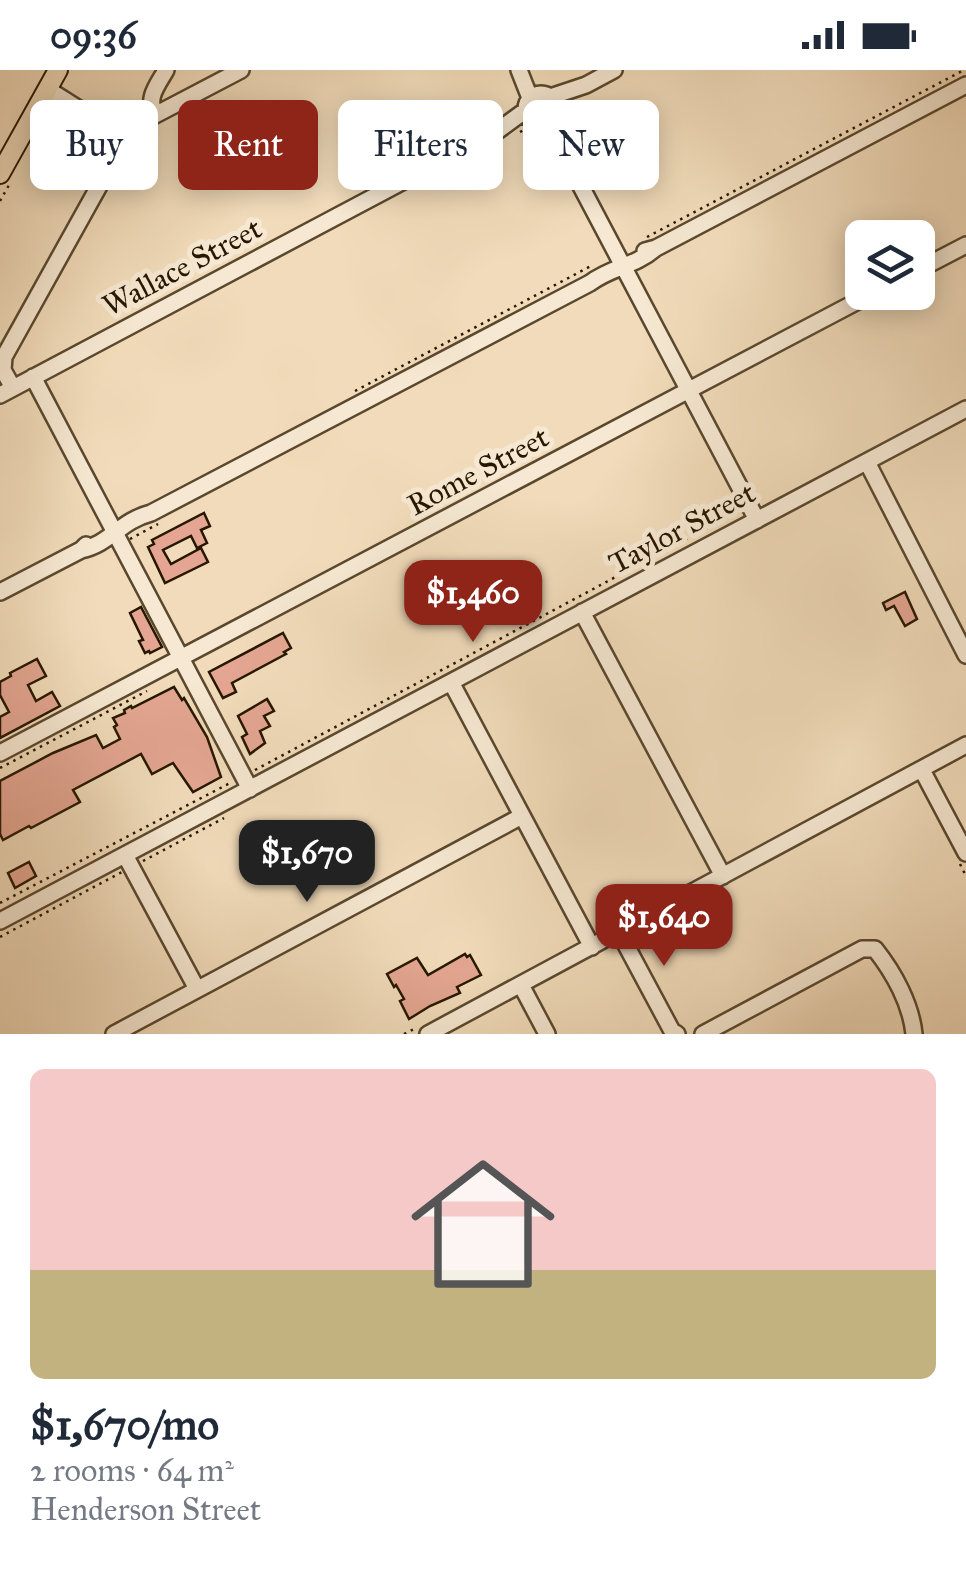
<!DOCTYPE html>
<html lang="en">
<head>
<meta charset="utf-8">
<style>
  body { margin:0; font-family:"IM FELL Great Primer",serif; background:#f6f6f7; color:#1f2937; height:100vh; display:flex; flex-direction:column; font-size:38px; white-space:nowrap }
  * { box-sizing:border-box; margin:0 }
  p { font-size:32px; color:#747a83 }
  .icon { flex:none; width:55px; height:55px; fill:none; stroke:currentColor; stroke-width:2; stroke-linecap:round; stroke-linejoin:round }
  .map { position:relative; height:964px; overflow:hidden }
  .details { display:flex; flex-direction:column; background:#fff; flex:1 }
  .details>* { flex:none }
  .guide { position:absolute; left:30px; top:30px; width:908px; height:90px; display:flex; gap:20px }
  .buttons { position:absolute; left:845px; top:150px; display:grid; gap:20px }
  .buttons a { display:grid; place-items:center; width:90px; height:90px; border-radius:15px; background:#fff; box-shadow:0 5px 25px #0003; font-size:50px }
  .price { position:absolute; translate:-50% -85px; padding:0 22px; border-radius:20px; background:#8f2418; color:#fff; font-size:32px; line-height:65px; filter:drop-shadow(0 2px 5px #0008) }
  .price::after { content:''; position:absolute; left:50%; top:60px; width:30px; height:22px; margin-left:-15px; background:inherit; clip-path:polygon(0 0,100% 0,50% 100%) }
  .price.current { background:#222; color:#fff }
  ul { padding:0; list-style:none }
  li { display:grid; align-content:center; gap:20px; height:530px; padding:0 30px }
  li span { display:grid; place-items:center; height:310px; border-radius:15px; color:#555 }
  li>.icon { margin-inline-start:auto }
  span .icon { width:180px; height:180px; fill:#fffc; stroke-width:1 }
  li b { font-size:42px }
  .chip { padding:0 35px; border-radius:15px; background:#fff; box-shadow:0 5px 25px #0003; font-size:35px; line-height:90px }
  .chip.current { background:#8f2418; color:#fff }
  .status { display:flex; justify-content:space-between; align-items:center; height:70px; padding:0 50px; background:#fff; direction:ltr }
  .status svg { height:28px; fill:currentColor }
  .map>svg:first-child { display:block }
  .building { fill:#e4a692; stroke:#271700; stroke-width:2.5 }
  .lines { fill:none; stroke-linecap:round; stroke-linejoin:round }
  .minor-casing { stroke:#5a482e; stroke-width:20 }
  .major-casing { stroke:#271700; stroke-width:22 }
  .path { stroke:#271700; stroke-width:2.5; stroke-dasharray:2.5 5; stroke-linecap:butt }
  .minor { stroke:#f6e8d2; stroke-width:15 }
  .major { stroke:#f1dbba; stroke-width:18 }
  .labels { text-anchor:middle; stroke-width:10; stroke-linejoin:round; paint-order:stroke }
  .street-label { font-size:30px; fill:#271700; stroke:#f6e8d2 }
</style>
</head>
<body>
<div class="status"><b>09:36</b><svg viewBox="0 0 49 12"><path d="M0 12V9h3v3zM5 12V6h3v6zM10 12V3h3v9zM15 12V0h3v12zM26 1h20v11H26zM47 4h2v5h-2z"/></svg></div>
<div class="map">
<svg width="966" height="964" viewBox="0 0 966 964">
  <rect width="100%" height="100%" fill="#f1dbba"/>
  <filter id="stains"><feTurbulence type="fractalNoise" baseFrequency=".002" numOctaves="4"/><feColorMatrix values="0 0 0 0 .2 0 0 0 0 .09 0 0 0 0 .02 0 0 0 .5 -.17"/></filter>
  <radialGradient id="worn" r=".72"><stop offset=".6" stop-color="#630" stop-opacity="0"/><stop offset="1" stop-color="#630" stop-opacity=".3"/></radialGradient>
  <path class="building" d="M 204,443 L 210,456 L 201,460 L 207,473 L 197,478 L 191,466 L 163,480 L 171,494 L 201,478 L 208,492 L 165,513 L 148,477 L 154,474 L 152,470 Z
    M 905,522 L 917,549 L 905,556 L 894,536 L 886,540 L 883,533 Z
    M 141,537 L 162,577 L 150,583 L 149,581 L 145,583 L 139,571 L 143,570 L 130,543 Z
    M 283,563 L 291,578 L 284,582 L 286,584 L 232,613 L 236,622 L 223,628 L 209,602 Z
    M 37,589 L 46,606 L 28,615 L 36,631 L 52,622 L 60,636 L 0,668 L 0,647 L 9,642 L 0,625 L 0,612 L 11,606 L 10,603 Z
    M 174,617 L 182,630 L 184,628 L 207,667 L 221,707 L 193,722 L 173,693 L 152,704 L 141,684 L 73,720 L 80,732 L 31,758 L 29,756 L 3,770 L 0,764 L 0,711 L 53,683 L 96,665 L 103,678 L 120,669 L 114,657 L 117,655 L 113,648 L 125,643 L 124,640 L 131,636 L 132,638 Z
    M 267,629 L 274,641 L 264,646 L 270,656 L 260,661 L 265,673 L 250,684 L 242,667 L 247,664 L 238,646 Z
    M 29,792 L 36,806 L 15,818 L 8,803 Z
    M 465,884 L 467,887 L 470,885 L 481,905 L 457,917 L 460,923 L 430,936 L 409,949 L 400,931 L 404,929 L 396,915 L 394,917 L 387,904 L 417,888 L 428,905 Z"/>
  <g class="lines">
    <defs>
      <path id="minor" d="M 519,0 L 530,28
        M 47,19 C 72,33 108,64 136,55 L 241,0
        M526 39a15 15 0 1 1 30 0a15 15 0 1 1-30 0Z
        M 550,27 L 586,15 L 614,0
        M 155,45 C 146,28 157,16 166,0
        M 551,50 L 565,86 L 757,450
        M 645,181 L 656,178 L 966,15
        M 918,200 L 966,175
        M 33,307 L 250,719
        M 13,318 L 3,300 L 4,287 L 119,80 L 121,58
        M 0,325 L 496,62 L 526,40
        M 867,392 L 966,585
        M 81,480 C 110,474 120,451 151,443 L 590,213 C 613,196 634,197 656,178
        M 0,522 L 81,480 L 86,475
        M 582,542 L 723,806
        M 451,612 L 592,877
        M 0,683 L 875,222
        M 922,700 L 966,783
        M 125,785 L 197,919
        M 0,851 L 966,339
        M 619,862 L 672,961 L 677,964
        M 521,915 L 547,964
        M 114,964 L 522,746
        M 428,964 L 966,675
        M 703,964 L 862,879 L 875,879 C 894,903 911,934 914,964"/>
      <path id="major" d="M 0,104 L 58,0"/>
    </defs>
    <use href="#minor" class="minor-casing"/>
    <use href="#major" class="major-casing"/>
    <path class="path" d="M 560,44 L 568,36
      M 520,62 L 524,60
      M 0,131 L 9,115
      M 647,167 L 964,0
      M 883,231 L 899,222
      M 355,321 L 591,196
      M 130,469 L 158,454
      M 0,698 L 147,621
      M 255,700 L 737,442
      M 143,791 L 224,748
      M 960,794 L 966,806
      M 0,833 L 230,713
      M 0,867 L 122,802
      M 404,964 L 416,958"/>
    <use href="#minor" class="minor"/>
    <use href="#major" class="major"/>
  </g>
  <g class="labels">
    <g class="street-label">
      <text transform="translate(182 197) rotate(-28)" y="10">Wallace Street</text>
      <text transform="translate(478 401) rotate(-28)" y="10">Rome Street</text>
      <text transform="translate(682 458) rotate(-28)" y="10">Taylor Street</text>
    </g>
  </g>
  <rect width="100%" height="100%" filter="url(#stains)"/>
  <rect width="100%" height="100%" fill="url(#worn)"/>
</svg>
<div class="buttons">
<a><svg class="icon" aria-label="layers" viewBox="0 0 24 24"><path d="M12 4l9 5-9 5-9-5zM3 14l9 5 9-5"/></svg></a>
</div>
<b class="price" style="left:473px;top:575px">$1,460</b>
<b class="price current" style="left:307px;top:835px">$1,670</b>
<b class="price" style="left:664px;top:899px">$1,640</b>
<div class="guide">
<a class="chip">Buy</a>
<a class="chip current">Rent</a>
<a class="chip">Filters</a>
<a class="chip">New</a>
</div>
</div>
<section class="details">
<ul>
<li><span style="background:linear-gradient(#f6c9c9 65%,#c2b280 0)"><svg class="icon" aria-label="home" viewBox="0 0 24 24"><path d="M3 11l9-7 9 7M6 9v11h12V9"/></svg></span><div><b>$1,670/mo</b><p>2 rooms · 64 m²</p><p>Henderson Street</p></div></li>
</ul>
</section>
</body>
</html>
